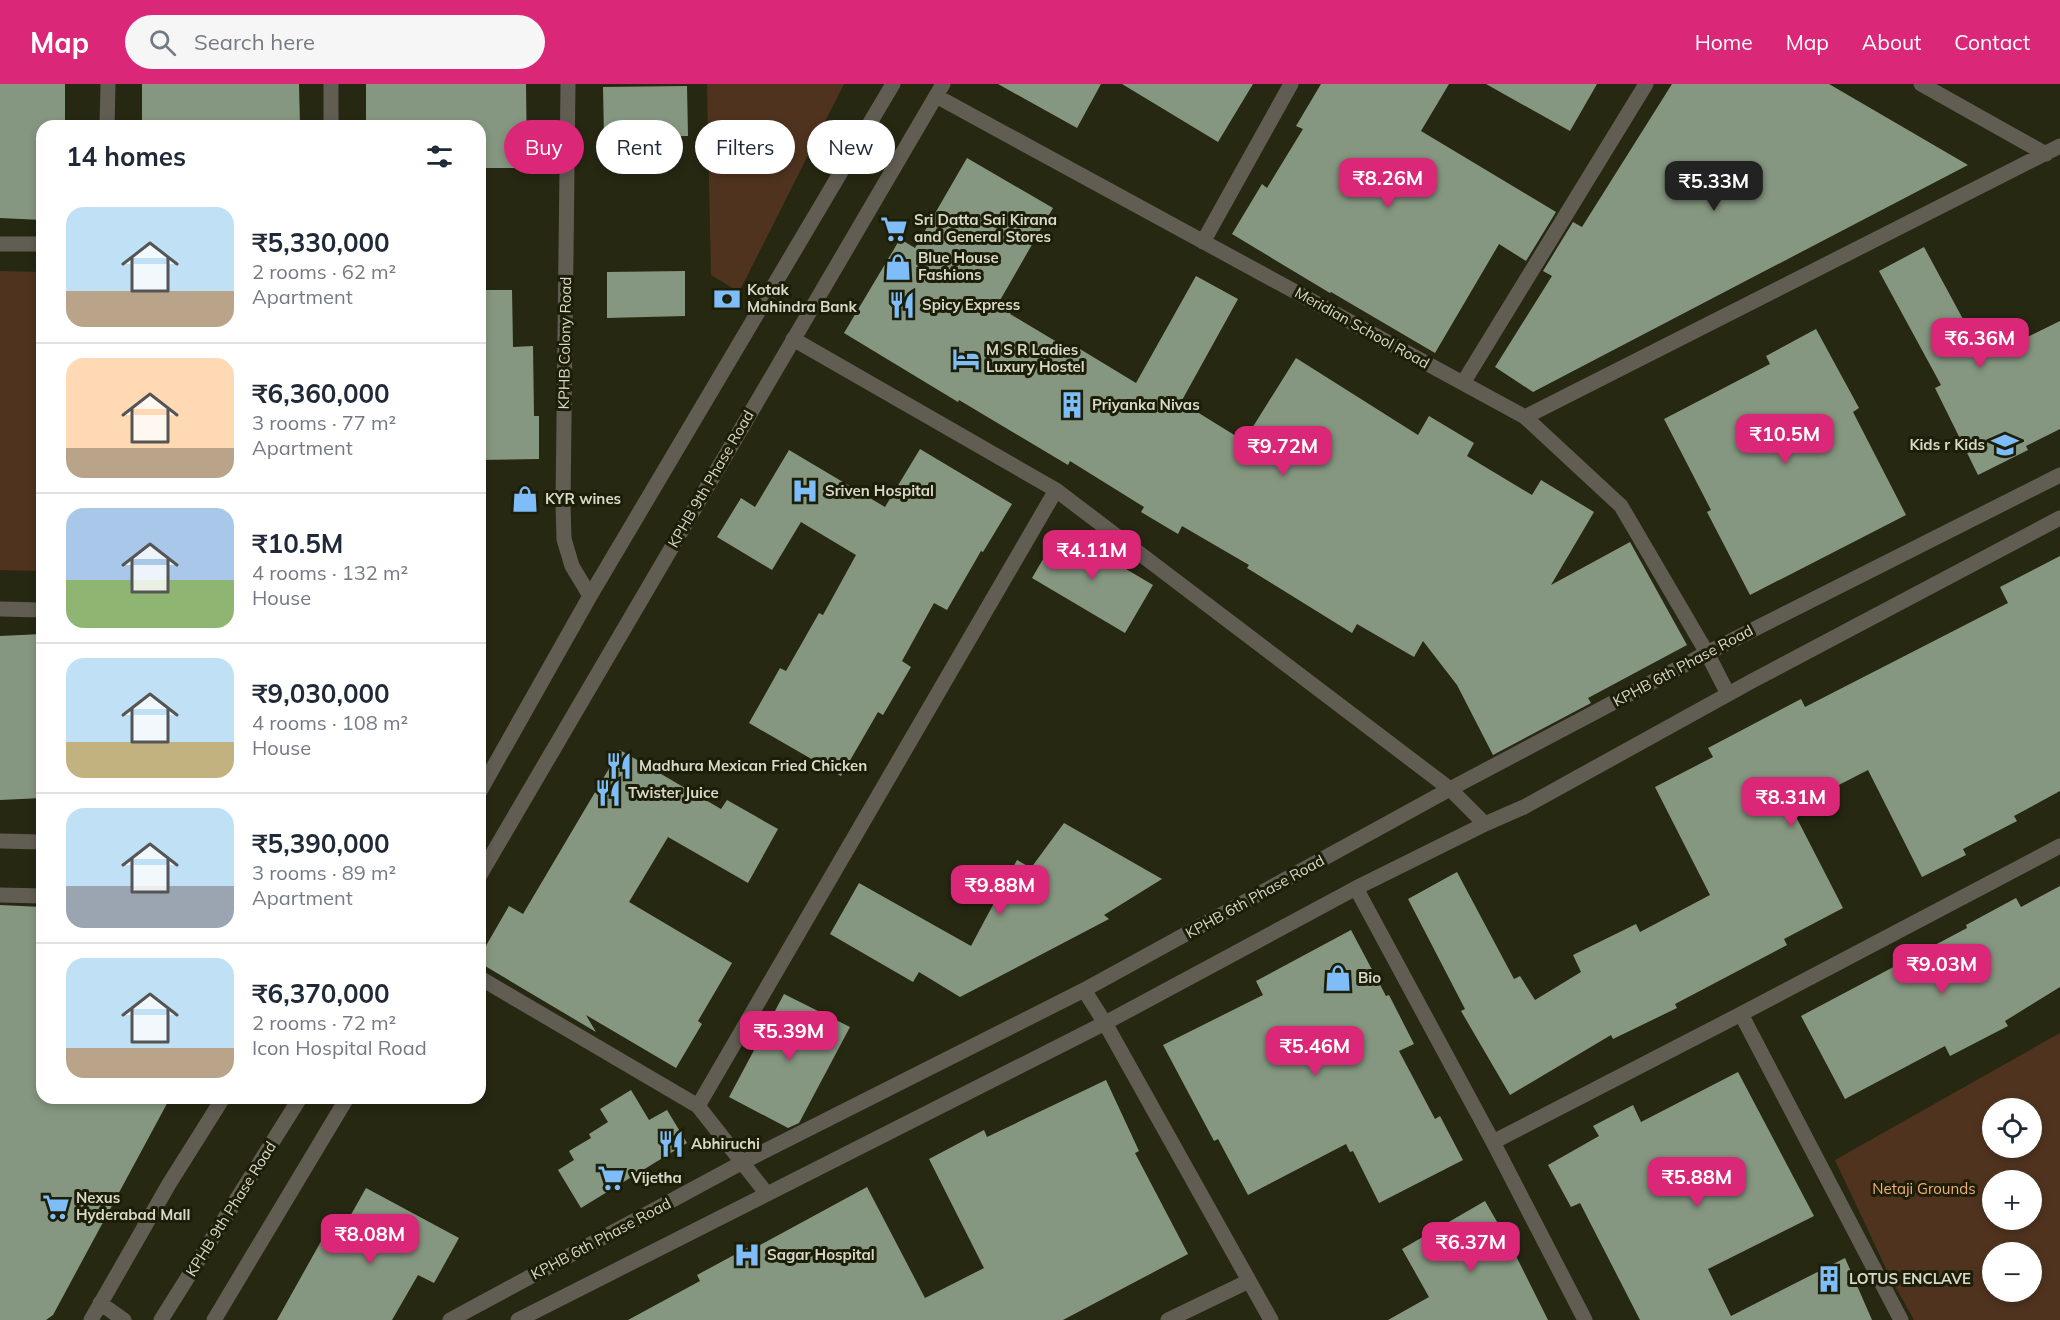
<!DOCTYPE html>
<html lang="en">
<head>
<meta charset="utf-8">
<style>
  body { margin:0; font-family:Mulish,sans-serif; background:#f6f6f7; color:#1f2937; height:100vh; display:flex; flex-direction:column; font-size:22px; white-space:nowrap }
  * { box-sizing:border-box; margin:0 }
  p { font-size:20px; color:#747a83 }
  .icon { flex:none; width:33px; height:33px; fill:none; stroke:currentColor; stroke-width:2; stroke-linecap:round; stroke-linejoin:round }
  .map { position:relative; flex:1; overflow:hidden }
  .sheet { position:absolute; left:36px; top:36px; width:450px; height:984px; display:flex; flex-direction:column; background:#fff; border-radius:18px; box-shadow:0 3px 9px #0003 }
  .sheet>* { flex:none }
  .banner { position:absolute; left:504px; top:36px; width:570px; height:54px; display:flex; gap:12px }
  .fabs { position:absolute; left:1982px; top:1014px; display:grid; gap:12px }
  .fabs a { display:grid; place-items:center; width:60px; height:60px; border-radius:50%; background:#fff; box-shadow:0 3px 9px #0003; font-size:30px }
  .price { position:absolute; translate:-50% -51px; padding:0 14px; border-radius:12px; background:#db2777; color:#fff; font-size:20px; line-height:39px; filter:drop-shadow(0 2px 3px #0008) }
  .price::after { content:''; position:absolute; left:50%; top:36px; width:18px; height:14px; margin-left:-9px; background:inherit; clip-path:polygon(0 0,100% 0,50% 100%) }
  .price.on { background:#222; color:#fff }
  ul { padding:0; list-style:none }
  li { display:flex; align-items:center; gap:18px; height:150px; padding:0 30px }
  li+li { border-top:2px solid #e0e1e3 }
  li span { display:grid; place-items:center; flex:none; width:168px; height:120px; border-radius:18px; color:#555 }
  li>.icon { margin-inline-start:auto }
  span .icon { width:72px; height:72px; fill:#fffc; stroke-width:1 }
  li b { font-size:26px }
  h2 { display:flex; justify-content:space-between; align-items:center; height:72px; padding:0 30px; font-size:26px }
  .chip { padding:0 21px; border-radius:27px; background:#fff; box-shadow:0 3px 9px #0003; font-size:21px; line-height:54px }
  .chip.on { background:#db2777; color:#fff }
  header { display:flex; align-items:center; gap:36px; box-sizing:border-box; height:84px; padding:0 30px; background:#db2777; color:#fff }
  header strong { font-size:28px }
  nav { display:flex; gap:33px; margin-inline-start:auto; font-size:21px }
  .search { width:420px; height:54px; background:#f6f6f7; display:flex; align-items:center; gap:15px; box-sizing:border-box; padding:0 21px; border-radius:33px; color:#747a83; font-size:22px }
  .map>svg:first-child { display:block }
  .green { fill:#4f331f; fill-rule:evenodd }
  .building { fill:#869781 }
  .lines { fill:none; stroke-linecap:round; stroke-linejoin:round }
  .minor { stroke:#625d53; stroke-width:15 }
  .labels { text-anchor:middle; stroke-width:6; stroke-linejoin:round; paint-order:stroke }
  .poi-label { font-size:15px; font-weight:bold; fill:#d8d9cb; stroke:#1d1e08; text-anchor:start }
  .street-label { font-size:15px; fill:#d8d9cb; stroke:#1d1e08 }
  .park-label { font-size:15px; fill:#f5ae7c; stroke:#1d1e08 }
</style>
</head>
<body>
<header>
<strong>Map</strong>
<div class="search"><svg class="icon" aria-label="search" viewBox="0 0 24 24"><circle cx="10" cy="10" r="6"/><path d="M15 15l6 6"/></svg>Search here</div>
<nav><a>Home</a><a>Map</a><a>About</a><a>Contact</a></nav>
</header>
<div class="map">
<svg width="2060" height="1236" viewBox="0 0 2060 1236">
  <rect width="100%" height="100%" fill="#272812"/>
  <path class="green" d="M 707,0 L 844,0 L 739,208 L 711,191 Z
    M 0,187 L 42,188 L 42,487 L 0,486 Z
    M 2060,949 L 2060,1236 L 1914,1236 L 1891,1195 L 1835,1076 ZM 2031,1024 L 2031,1064 L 1992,1064 L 1992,1024 ZM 1992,1096 L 2031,1096 L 2031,1136 L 1992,1136 ZM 1992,1168 L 2031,1168 L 2031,1208 L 1992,1208 Z"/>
  <path class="building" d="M 0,0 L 65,0 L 65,42 L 42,42 L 42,136 L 0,134 Z
    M 142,0 L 299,0 L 300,42 L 142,42 Z
    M 366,0 L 526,0 L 527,84 L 480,84 L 480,42 L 366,42 Z
    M 998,0 L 1101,0 L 1077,44 Z
    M 1122,0 L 1253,0 L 1218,58 Z
    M 1321,0 L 1449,0 L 1421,47 L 1556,128 L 1526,177 L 1499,160 L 1435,269 L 1331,208 L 1330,209 L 1232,150 L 1262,100 L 1267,104 L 1303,45 L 1296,42 Z
    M 1486,0 L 1597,0 L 1570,47 Z
    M 1672,0 L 1829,0 L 1968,81 L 1533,308 L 1495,283 L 1552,192 L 1543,187 L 1573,138 L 1582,143 Z
    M 687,2 L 688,52 L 604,53 L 603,3 Z
    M 967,74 L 1053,124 L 999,218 L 1012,226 L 1010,230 L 1072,267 L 1075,262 L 1136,299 L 1196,192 L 1238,215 L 1181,318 L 1244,357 L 1296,274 L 1418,351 L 1429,332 L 1474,359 L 1467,372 L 1532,411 L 1541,396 L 1594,428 L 1551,501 L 1630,458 L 1687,561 L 1588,614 L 1591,619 L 1493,671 L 1457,601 L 1423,557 L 1414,573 L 1357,540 L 1352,549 L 1247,484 L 1249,481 L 1182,442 L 1178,450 L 1141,428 L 1144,423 L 1070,377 L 1068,381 L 959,316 L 958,318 L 844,249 L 900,155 L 915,164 Z
    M 1924,163 L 1984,274 L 2060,237 L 2060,345 L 2026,362 L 2028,366 L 1978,391 L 1935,304 L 1941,301 L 1879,187 Z
    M 685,187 L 685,232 L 607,234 L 607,188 Z
    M 480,206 L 512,206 L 513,263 L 533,262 L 534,332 L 539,332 L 539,375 L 480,376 Z
    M 1816,245 L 1859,324 L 1853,328 L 1906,431 L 1750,511 L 1707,428 L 1711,426 L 1664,335 L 1770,280 L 1766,272 Z
    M 920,365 L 1012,420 L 983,468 L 981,467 L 947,526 L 934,519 L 902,577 L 911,583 L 883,631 L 878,628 L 841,692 L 749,639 L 780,584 L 786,587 L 819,529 L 823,531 L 856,471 L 801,438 L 772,486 L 717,453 L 741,414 L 755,423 L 789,366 L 885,423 Z
    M 1060,446 L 1153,501 L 1125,549 L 1032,494 Z
    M 2060,472 L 2060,707 L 2014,732 L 2017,737 L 1963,765 L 1966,771 L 1922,793 L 1868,686 L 1792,725 L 1843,824 L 1784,855 L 1787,861 L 1675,920 L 1677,924 L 1613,955 L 1611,951 L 1510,1011 L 1461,927 L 1465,925 L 1408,815 L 1457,788 L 1514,895 L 1520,892 L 1535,916 L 1581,888 L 1573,871 L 1636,840 L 1640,848 L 1710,811 L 1655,703 L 1713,673 L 1708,664 L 1801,615 L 1805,623 L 2008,519 L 2000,503 Z
    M 42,550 L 42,714 L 0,716 L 0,552 Z
    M 620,666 L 721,725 L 727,716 L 778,745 L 748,799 L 668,753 L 629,818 L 732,879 L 698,937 L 702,940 L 676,984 L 586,931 L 596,948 L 480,879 L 480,872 L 509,822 L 523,830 Z
    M 1064,739 L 1162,795 L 1104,831 L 1109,835 L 960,913 L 919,888 L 913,898 L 830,850 L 859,799 L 971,862 L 1017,776 L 1031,784 Z
    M 2060,802 L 2060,903 L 2005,937 L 2008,942 L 1950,972 L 1945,962 L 1845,1015 L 1801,932 L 1967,844 L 1966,841 L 2016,814 L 2021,823 Z
    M 0,821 L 42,823 L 42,1014 L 170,1014 L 53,1231 L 46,1236 L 0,1236 Z
    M 1351,846 L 1386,912 L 1389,911 L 1414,960 L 1399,967 L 1435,1035 L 1440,1032 L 1463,1076 L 1379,1119 L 1353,1067 L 1350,1068 L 1346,1060 L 1248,1111 L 1218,1055 L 1214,1057 L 1163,961 L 1263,911 L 1256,897 Z
    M 784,910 L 850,943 L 799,1039 L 788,1044 L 729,1013 Z
    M 1738,988 L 1814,1132 L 1708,1185 L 1731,1232 L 1845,1174 L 1872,1236 L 1640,1236 L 1580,1119 L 1571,1123 L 1548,1081 L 1599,1052 L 1593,1042 L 1633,1021 L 1641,1038 Z
    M 1106,996 L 1139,1067 L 1135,1069 L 1188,1170 L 1063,1236 L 628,1236 L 700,1197 L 697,1191 L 747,1164 L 749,1167 L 867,1103 L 925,1214 L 984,1184 L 929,1075 L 984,1046 L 987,1053 Z
    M 631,1006 L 649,1036 L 667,1026 L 687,1059 L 581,1124 L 558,1086 L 574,1076 L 569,1067 L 591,1054 L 589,1050 L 608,1038 L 600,1025 Z
    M 366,1104 L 459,1154 L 434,1199 L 418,1191 L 392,1236 L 277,1236 L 324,1152 L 335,1159 Z
    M 1485,1117 L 1511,1162 L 1548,1236 L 1388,1236 L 1429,1213 L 1402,1165 Z"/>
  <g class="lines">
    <path class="minor" d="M 568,0 L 563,420 L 564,455 L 572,482 L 590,512
      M 1921,0 L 2046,70
      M 936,12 L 1525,333 L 1621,422 L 1707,569 L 1728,610
      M 107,42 L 108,0
      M 331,42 L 331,0
      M 1203,158 L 1291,0
      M 0,160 L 42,160
      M 793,255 L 1056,406 L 1450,705 L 1485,740
      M 1463,299 L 1646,0
      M 1525,333 L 2060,62
      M 0,525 L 42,526
      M 480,707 L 590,512 L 893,0
      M 0,757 L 42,758
      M 480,791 L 943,0
      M 1356,804 L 1493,1058 L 1585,1236
      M 0,811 L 42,812
      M 480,894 L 698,1022 L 1056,406
      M 1084,906 L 1105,939 L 1271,1236
      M 1741,930 L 1901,1236
      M 698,1022 L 767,1110
      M 1493,1058 L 1741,930 L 2060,762
      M 100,1219 L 124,1236
      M 91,1236 L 169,1100 L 223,1014
      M 161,1236 L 300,1014
      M 214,1236 L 347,1014
      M 450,1236 L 743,1078 L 1084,906 L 1450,705 L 1707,569 L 2060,391
      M 518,1236 L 1105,939 L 1356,804 L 1485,740 L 1524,723 L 1752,597 L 2060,434
      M 1168,1236 L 1249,1197"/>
  </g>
  <defs>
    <symbol id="supermarket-bare" viewBox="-9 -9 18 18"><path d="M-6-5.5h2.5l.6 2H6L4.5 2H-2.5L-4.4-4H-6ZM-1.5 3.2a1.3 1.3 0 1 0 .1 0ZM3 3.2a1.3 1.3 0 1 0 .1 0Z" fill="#7fbdf9" stroke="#1d1e08" stroke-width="2.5" paint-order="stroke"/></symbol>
    <symbol id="shop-bare" viewBox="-9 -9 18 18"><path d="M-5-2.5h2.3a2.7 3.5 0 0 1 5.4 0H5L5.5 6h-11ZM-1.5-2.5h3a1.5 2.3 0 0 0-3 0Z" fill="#7fbdf9" stroke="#1d1e08" stroke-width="2.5" paint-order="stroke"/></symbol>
    <symbol id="bank-bare" viewBox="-9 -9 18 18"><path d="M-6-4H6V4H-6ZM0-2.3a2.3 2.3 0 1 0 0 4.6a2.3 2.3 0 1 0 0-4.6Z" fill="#7fbdf9" stroke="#1d1e08" stroke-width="2.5" paint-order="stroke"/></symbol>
    <symbol id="restaurant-bare" viewBox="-9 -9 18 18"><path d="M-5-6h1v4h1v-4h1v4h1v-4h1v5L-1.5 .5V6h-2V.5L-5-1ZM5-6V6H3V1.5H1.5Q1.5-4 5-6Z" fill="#7fbdf9" stroke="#1d1e08" stroke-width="2.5" paint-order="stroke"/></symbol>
    <symbol id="hotel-bare" viewBox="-9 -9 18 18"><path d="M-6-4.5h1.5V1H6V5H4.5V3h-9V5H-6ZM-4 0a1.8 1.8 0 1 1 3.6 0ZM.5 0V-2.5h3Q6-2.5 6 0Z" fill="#7fbdf9" stroke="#1d1e08" stroke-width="2.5" paint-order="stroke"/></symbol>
    <symbol id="building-bare" viewBox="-9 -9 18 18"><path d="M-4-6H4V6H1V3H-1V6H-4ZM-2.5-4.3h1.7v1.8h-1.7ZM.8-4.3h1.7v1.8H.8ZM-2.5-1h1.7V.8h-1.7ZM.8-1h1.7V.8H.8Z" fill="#7fbdf9" stroke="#1d1e08" stroke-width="2.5" paint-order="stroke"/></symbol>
    <symbol id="school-bare" viewBox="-9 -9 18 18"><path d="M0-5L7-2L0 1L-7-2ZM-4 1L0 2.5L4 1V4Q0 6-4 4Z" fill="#7fbdf9" stroke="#1d1e08" stroke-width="2.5" paint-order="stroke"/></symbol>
    <symbol id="hospital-bare" viewBox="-9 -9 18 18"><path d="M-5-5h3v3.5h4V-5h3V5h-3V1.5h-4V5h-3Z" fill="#7fbdf9" stroke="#1d1e08" stroke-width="2.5" paint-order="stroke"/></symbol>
  </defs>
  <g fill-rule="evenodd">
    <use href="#supermarket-bare" x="875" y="126" width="38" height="38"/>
    <use href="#shop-bare" x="879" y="164" width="38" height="38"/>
    <use href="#bank-bare" x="708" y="196" width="38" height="38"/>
    <use href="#restaurant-bare" x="883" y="202" width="38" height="38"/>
    <use href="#hotel-bare" x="947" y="256" width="38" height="38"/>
    <use href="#building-bare" x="1053" y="302" width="38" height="38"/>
    <use href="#school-bare" x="1986" y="342" width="38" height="38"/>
    <use href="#hospital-bare" x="786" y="388" width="38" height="38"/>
    <use href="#shop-bare" x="506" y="396" width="38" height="38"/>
    <use href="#restaurant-bare" x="600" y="663" width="38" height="38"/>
    <use href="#restaurant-bare" x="589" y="690" width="38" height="38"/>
    <use href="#shop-bare" x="1319" y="875" width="38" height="38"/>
    <use href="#restaurant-bare" x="652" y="1041" width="38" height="38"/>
    <use href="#supermarket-bare" x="592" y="1075" width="38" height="38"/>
    <use href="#supermarket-bare" x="37" y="1104" width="38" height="38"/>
    <use href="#hospital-bare" x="728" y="1152" width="38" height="38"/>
    <use href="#building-bare" x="1810" y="1176" width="38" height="38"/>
  </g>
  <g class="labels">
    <g class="poi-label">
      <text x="914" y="141">Sri Datta Sai Kirana<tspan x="914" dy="17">and General Stores</tspan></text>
      <text x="918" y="179">Blue House<tspan x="918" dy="17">Fashions</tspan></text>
      <text x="747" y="211">Kotak<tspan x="747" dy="17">Mahindra Bank</tspan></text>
      <text x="922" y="226">Spicy Express</text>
      <text x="986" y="271">M S R Ladies<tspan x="986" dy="17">Luxury Hostel</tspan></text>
      <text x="1092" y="326">Priyanka Nivas</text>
      <text x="1985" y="366" text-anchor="end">Kids r Kids</text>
      <text x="825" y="412">Sriven Hospital</text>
      <text x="545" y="420">KYR wines</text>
      <text x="639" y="687">Madhura Mexican Fried Chicken</text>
      <text x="628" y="714">Twister Juice</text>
      <text x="1358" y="899">Bio</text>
      <text x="691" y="1065">Abhiruchi</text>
      <text x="631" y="1099">Vijetha</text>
      <text x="76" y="1119">Nexus<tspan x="76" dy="17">Hyderabad Mall</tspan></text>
      <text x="767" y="1176">Sagar Hospital</text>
      <text x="1849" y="1200">LOTUS ENCLAVE</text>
    </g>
    <g class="street-label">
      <text transform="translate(1362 244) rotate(29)" y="5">Meridian School Road</text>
      <text transform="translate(565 259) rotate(-89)" y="5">KPHB Colony Road</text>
      <text transform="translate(711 395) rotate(-60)" y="5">KPHB 9th Phase Road</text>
      <text transform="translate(1683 582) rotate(-28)" y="5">KPHB 6th Phase Road</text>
      <text transform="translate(1255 813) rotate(-29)" y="5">KPHB 6th Phase Road</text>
      <text transform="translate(231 1125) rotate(-58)" y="5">KPHB 9th Phase Road</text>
      <text transform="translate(601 1155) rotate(-28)" y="5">KPHB 6th Phase Road</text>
    </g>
    <g class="park-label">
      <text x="1924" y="1110">Netaji Grounds</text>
    </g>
  </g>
</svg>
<div class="fabs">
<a><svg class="icon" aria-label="locate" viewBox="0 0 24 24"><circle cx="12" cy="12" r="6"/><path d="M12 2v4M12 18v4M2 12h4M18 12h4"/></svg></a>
<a>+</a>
<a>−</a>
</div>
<b class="price" style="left:1388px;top:125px">₹8.26M</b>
<b class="price on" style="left:1714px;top:128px">₹5.33M</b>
<b class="price" style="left:1980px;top:285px">₹6.36M</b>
<b class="price" style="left:1785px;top:381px">₹10.5M</b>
<b class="price" style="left:1283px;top:393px">₹9.72M</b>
<b class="price" style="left:1092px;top:497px">₹4.11M</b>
<b class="price" style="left:1791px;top:744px">₹8.31M</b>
<b class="price" style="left:1000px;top:832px">₹9.88M</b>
<b class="price" style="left:1942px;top:911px">₹9.03M</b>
<b class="price" style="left:789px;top:978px">₹5.39M</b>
<b class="price" style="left:1315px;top:993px">₹5.46M</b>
<b class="price" style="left:1697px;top:1124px">₹5.88M</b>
<b class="price" style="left:370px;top:1181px">₹8.08M</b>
<b class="price" style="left:1471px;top:1189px">₹6.37M</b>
<div class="banner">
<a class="chip on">Buy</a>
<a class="chip">Rent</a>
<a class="chip">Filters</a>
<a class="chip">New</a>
</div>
<section class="sheet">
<h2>14 homes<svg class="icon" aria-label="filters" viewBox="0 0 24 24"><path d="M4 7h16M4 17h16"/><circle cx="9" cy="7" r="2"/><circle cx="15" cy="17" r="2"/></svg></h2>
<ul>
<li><span style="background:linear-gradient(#bfe0f5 70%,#b9a48a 0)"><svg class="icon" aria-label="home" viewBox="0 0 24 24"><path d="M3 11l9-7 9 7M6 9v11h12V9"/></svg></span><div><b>₹5,330,000</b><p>2 rooms · 62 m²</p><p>Apartment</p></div></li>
<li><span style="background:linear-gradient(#ffd9b3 75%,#b9a48a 0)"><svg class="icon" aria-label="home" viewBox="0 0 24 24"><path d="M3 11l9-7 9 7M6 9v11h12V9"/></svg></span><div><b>₹6,360,000</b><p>3 rooms · 77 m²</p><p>Apartment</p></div></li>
<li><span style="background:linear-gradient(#a9c7e8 60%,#8fb573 0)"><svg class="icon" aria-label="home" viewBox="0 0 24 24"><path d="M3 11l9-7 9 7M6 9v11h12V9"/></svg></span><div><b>₹10.5M</b><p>4 rooms · 132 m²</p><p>House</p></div></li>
<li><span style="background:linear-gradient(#bfe0f5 70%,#c2b280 0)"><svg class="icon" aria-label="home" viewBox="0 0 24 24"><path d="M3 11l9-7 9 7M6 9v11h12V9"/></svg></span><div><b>₹9,030,000</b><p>4 rooms · 108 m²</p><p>House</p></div></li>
<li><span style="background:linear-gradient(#bfe0f5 65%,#9aa5b1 0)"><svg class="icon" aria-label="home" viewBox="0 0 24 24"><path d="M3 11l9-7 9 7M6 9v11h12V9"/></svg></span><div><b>₹5,390,000</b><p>3 rooms · 89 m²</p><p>Apartment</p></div></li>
<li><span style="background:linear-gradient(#bfe0f5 75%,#b9a48a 0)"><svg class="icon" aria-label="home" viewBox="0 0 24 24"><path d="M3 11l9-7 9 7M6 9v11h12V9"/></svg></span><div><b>₹6,370,000</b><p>2 rooms · 72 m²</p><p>Icon Hospital Road</p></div></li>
</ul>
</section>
</div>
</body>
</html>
